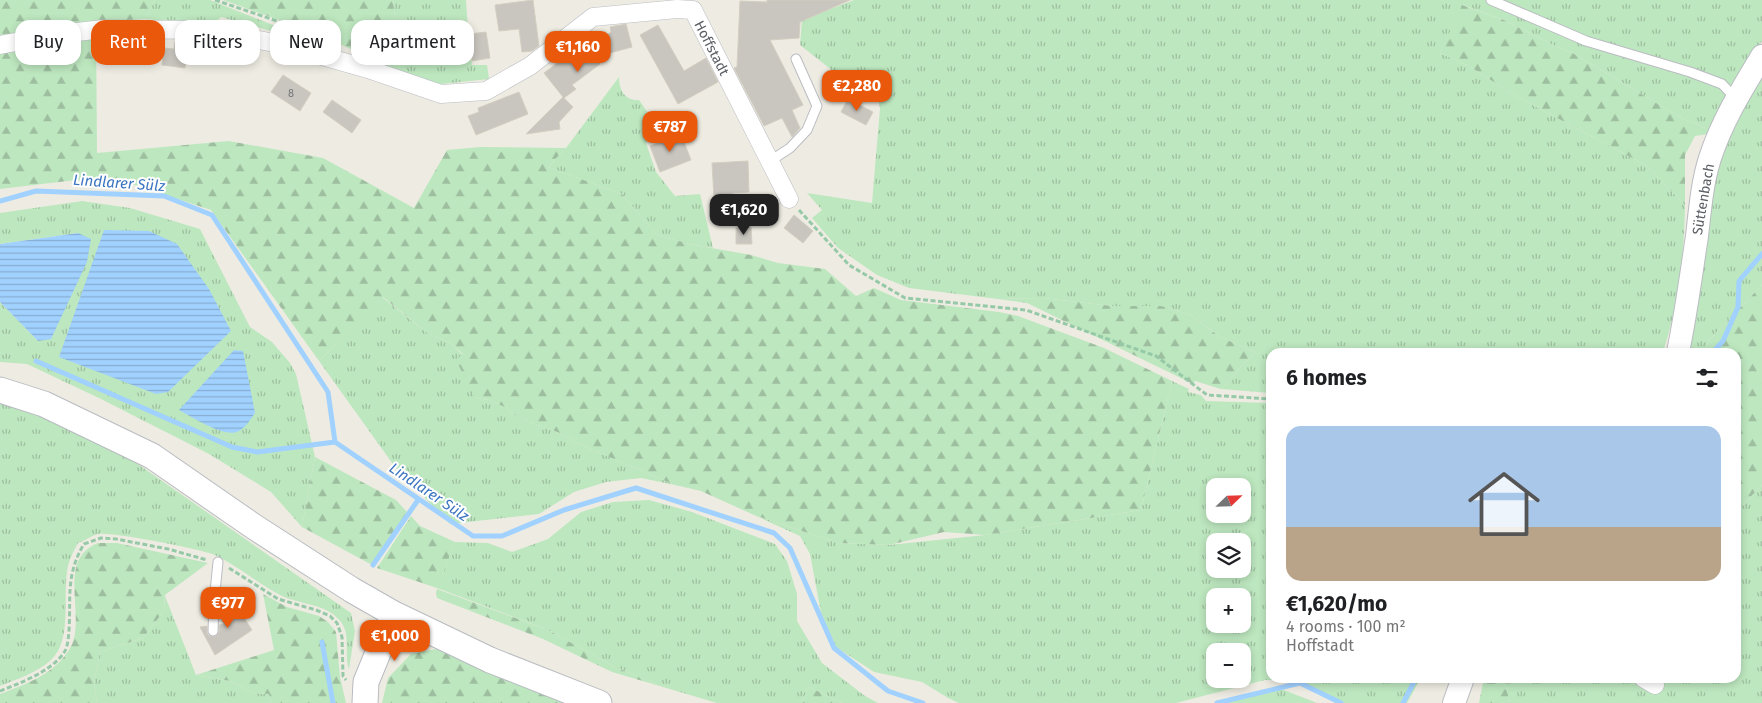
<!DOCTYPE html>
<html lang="en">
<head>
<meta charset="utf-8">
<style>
  body { margin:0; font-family:"Fira Sans",sans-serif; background:#f6f6f6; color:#202124; height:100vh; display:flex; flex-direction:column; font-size:19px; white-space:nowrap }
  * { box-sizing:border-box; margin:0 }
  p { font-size:16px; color:#757577 }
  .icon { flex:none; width:28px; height:28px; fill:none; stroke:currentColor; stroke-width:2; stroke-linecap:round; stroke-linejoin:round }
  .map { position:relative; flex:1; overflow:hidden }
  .sheet { position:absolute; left:1266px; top:348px; width:475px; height:335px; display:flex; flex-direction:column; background:#fff; border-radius:15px; box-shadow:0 2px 8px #0003 }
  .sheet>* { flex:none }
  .guide { position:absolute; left:15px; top:20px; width:475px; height:45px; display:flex; gap:10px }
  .needle { width:32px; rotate:67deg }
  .fabs { position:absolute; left:1206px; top:478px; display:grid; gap:10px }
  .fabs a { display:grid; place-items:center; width:45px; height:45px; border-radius:10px; background:#fff; box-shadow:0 2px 8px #0003; font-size:25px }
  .price { position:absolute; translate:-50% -42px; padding:0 11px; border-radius:10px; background:#ea580c; color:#fff; font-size:16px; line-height:32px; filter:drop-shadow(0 1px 2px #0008) }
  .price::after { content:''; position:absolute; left:50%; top:30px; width:15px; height:11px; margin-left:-8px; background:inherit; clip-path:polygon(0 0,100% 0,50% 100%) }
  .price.on { background:#222; color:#fff }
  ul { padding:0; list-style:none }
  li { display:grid; align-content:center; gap:10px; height:265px; padding:0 20px }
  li+li { border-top:1px solid #e0e0e0 }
  li span { display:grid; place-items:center; height:155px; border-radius:15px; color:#555 }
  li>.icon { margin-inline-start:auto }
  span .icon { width:90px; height:90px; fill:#fffc; stroke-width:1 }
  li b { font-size:21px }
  h2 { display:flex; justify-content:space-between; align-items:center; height:60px; padding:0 20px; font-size:21px }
  .tag { padding:0 18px; border-radius:15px; background:#fff; box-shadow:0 2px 8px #0003; font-size:18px; line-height:45px }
  .tag.on { background:#ea580c; color:#fff }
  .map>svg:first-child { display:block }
  .grass { fill:url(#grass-tufts); fill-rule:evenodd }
  .forest { fill:url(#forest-firs) }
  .water { fill:url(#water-rules) }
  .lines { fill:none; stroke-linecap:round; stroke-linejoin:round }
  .stream { stroke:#a1d1ff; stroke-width:5 }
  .building { fill:#c9c6bf; stroke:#d3cec0 }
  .service-casing { stroke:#babcc2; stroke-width:11 }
  .minor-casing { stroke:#babcc2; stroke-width:19 }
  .tertiary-casing { stroke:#babcc2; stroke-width:24 }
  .secondary-casing { stroke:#b8bbc1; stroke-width:27 }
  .path { stroke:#95c9a7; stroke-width:3; stroke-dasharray:5 2.5; stroke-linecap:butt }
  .service { stroke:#fff; stroke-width:9 }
  .minor { stroke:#fff; stroke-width:18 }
  .tertiary { stroke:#fff; stroke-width:22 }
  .secondary { stroke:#fff; stroke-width:25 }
  .labels { text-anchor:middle; stroke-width:4; stroke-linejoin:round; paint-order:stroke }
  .number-label { font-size:11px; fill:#76787b }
  .street-label { font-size:14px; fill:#5a5e64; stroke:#fff }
  .water-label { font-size:15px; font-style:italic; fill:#3b74c0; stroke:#fff }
</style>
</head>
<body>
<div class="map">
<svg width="1762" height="703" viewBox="0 0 1762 703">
  <defs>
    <pattern id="grass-tufts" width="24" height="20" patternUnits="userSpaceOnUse" patternTransform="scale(1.25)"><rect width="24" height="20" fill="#bde7bf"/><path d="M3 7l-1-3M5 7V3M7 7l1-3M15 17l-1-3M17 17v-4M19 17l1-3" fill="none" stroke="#9dbe9f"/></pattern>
    <pattern id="forest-firs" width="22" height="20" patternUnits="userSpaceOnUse" patternTransform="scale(1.25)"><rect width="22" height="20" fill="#bde7bf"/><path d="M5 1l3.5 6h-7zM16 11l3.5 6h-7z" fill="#9dbe9f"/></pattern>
    <pattern id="water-rules" width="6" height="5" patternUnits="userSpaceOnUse" patternTransform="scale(1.25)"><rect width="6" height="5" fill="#a1d1ff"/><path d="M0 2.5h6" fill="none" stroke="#86add2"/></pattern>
  </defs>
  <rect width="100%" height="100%" fill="#eeece2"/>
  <path class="grass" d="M 155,0 L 210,0 L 367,62 L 289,42 L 282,34 L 221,17 L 213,25 L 145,19 Z
    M 393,0 L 466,0 L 468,31 L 472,65 L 487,65 L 489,79 L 441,84 L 401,80 Z
    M 854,0 L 1762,0 L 1762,41 L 1710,130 L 1683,119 L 1571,52 L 1557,47 L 1504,20 L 1463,5 L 1440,53 L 1469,66 L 1514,95 L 1647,166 L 1685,205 C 1684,257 1679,303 1663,352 L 1271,352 L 1271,393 L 1221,389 L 1255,352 L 1220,337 L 1191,315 L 1160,306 L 1112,306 L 1043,298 L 998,299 L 909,288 L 877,275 L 838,248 L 812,218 L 822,210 L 807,193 L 872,203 L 880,108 L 878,98 L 833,71 L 800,45 L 802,20 Z
    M 1762,60 L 1762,285 L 1708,341 L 1706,352 L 1685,352 L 1705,217 L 1725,134 Z
    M 619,77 C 619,90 625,101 639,100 L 658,127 L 646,143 L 656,172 L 675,196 L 700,194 L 713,248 L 689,244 L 657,235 L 622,194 L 548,167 L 566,148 Z
    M 82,201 L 130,208 L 200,229 L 250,327 L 272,342 L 290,363 L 296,374 L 315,457 L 302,527 L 271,492 L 209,454 L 101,399 L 27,364 L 0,362 L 0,302 L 38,341 L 78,233 L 0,244 L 0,213 Z
    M 382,297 L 426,332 L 450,343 L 463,355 L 475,398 L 489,400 L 507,408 L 511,413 L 532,423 L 560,433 L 579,444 L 675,485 L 641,478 L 606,482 L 574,492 L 539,514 L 450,524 L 395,467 L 319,361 Z
    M 1172,381 L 1189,389 L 1188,392 L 1201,395 L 1206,401 L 1271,403 L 1271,678 L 1421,678 L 1407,703 L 1344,703 L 1301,683 L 1288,680 L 1265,680 L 1176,703 L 959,703 L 948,698 L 922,682 L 874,672 L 836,647 L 821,613 L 810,554 L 800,536 L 754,515 L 838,543 L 889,545 L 985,535 L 1141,510 ZM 1215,486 L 1242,486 L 1242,514 L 1215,514 ZM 1215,541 L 1242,541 L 1242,569 L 1215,569 ZM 1215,596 L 1242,596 L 1242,624 L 1215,624 ZM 1215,651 L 1242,651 L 1242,679 L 1215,679 Z
    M 0,399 L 105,441 L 351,613 L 355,631 L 349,669 C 344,654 351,635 341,622 C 327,603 299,605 280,595 C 257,583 238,566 215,555 C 200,549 113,532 99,534 C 92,535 85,541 78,543 C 73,552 68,562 67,572 C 63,598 72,641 51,660 C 37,673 17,679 0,686 Z
    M 1762,485 L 1762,703 L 1510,703 L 1504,678 L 1736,678 L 1736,512 Z
    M 649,500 L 692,512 L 775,544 L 787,561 L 797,594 L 797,621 L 822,663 L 865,696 L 878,703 L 842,703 L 809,687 L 801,703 L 717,703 L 663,687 L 613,666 L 548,630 L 437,588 L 455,542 L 488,543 L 512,552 L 548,539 L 581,512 L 613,502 Z
    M 165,596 L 196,675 L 230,681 L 253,693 L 269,694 L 271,703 L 97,703 L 94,683 L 100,652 L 143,638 L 164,611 Z
    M 1269,690 L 1284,690 L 1317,703 L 1217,703 Z"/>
  <path class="forest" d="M 0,0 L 155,0 L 145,19 L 96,22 L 97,153 L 229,141 L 323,158 L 414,208 L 447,150 L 480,147 L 566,148 L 548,167 L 622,194 L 657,235 L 689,244 L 751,255 L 778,263 L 825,269 L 856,296 L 874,288 L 901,300 L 999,312 L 1018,316 L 1104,348 L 1172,381 L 1141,510 L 985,535 L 944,532 L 889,545 L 838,543 L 754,515 L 701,491 L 675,485 L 579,444 L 560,433 L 532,423 L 511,413 L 507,408 L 489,400 L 475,398 L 456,360 L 463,354 L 450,343 L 426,332 L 383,297 L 319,361 L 211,210 L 135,185 L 76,180 L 0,189 Z
    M 223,0 L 393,0 L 401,80 L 358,52 L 304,29 Z
    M 1462,5 L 1504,20 L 1557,47 L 1571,52 L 1683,119 L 1710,130 L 1708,134 L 1695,136 L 1685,155 L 1685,205 L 1647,166 L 1514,95 L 1469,66 L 1440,53 Z
    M 1762,285 L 1762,485 L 1736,512 L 1736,352 L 1706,352 L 1708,341 Z
    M 1043,298 L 1112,306 L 1161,306 L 1191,315 L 1220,337 L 1255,352 L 1221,389 L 1195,381 L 1193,384 L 1027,303 L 998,299 Z
    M 315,457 L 396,500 L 408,513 L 372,565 L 302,527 Z
    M 411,516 L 420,526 L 455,542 L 437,589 L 548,630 L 613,666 L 663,687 L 612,672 L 543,639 L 437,598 L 436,593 L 437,588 L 377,568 Z
    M 98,543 L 117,543 L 208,563 L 165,595 L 164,611 L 143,638 L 100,652 L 94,683 L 97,703 L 0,703 L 0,694 C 26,684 53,675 69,650 C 89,620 54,560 98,543 Z
    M 263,594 L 287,607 L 319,616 L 328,622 L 336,632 L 340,677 L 346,703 L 271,703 L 269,694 L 253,693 L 230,681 L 196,675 L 274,650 Z
    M 436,649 L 564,703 L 382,703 L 388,678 L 411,654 Z
    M 1484,678 L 1504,678 L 1510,703 L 1479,703 Z
    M 809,687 L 842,703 L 801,703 Z"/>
  <path class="water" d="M 104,230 L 149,231 L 177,244 L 209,289 L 231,331 L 168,392 L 156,394 L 59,357 Z
    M 78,233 L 91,239 L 87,262 L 51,339 L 38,341 L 0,302 L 0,244 Z
    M 234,350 L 243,351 L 255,413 C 250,420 246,427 239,431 C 226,439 192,417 179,410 Z"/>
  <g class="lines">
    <path class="stream" d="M 0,201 L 36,191 L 164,196 L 212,215 L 328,392 L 335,442 L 473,536 L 502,536 L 564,510 L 636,488 L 774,533 L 790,548 L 834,648 L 888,691 L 923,703
      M 1713,352 L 1723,341 L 1738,307 L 1739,281 L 1762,254
      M 36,361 L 232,447 L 257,452 L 335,442
      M 373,565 L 418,500
      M 322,642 L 333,703
      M 1217,703 L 1300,683 L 1341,703
      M 1403,703 L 1416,678"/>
  </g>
  <path class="building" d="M 533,0 L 539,46 L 532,51 L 522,52 L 519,29 L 499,31 L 495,5 Z
    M 767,0 L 850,0 L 800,22 L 799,38 L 770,40 L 803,105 L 792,110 L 800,128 L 792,137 L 782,118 L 764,126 L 734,68 L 737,67 L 740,1 L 767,2 Z
    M 626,24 L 632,47 L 595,57 L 600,64 L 572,85 L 576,89 L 564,98 L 573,107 L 559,122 L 560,129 L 526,134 L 563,97 L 544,73 L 584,43 L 589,50 L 611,32 L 610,27 Z
    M 658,25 L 684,71 L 706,58 L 718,82 L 678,104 L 640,35 Z
    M 486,32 L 490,58 L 472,61 L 469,34 Z
    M 175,42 L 188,43 L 185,68 L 162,65 L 164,48 L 174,49 Z
    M 283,75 L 311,93 L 300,111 L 271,92 Z
    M 519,92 L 528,114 L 476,135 L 468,116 L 479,112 L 478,108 Z
    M 848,99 L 873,112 L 866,125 L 841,112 Z
    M 332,100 L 361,120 L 352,133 L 323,112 Z
    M 681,134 L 691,160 L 660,172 L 650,146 Z
    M 748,161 L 749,192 L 732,193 L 734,215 L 715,216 L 712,163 Z
    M 794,215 L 813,231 L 803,243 L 784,228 Z
    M 751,227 L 752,244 L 736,244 L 736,228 Z
    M 233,601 L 252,630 L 215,655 L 200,627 L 207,626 L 207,633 L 209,636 L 216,636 L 219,632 L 219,625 L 224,624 L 220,617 L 220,609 Z"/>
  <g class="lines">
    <defs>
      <path id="service" d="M 1491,0 L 1586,41 L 1690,72 L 1722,84 L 1736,99
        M 770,161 L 790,148 L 807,130 L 817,106 L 796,59
        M 213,631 L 214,602 L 218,562"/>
      <path id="minor" d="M 0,45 L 60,34 L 103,29 L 205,30 L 280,44 L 368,69 L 441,94 L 486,91 L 530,66 L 593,17 L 677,9 L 693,10 L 789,199
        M 1643,678 L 1655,685"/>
      <path id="tertiary" d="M 1678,352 C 1686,314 1691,275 1697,236 C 1700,210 1702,183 1710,158 C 1722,121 1742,89 1762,56
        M 1454,703 L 1463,678"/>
      <path id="secondary" d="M 0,390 L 44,404 L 152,456 L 253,526 L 352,590 L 394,614 L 490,660 L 599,703
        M 365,703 L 366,682 L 394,614"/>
    </defs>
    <use href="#service" class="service-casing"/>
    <use href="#minor" class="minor-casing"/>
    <use href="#tertiary" class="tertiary-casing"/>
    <use href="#secondary" class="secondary-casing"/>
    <path class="path" d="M 215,0 L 283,23 L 296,30
      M 799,210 L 849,265 L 905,298 L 1026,310 L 1156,356 L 1207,395 L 1271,399
      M 229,568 L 278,599 L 316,610 L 330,616 L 337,623 L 342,637 L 343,676 L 346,680
      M 0,691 C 20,683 53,671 65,651 C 71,641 69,604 70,591 C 71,573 75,559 84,544 L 101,538 L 116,539 L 168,549 L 207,560"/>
    <use href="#service" class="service"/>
    <use href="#minor" class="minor"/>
    <use href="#tertiary" class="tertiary"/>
    <use href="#secondary" class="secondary"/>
  </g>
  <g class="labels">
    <g class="number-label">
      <text x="291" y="97">8</text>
    </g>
    <g class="street-label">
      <text transform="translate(712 48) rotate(63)" y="5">Hoffstadt</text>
      <text transform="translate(1703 199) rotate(-80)" y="5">Süttenbach</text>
    </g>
    <g class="water-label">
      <text transform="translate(119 183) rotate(4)" y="5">Lindlarer Sülz</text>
      <text transform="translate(429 492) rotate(34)" y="5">Lindlarer Sülz</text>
    </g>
  </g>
</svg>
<div class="fabs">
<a><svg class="needle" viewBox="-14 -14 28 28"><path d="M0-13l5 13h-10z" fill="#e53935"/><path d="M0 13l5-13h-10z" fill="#757577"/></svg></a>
<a><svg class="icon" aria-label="layers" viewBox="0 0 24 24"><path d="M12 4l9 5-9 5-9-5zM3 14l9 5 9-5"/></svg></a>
<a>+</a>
<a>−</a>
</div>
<b class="price" style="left:578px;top:73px">€1,160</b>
<b class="price" style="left:857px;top:112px">€2,280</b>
<b class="price" style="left:670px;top:153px">€787</b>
<b class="price on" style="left:744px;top:236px">€1,620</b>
<b class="price" style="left:228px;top:629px">€977</b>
<b class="price" style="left:395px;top:662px">€1,000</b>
<div class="guide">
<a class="tag">Buy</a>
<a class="tag on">Rent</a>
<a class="tag">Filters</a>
<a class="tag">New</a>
<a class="tag">Apartment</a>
</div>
<section class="sheet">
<h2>6 homes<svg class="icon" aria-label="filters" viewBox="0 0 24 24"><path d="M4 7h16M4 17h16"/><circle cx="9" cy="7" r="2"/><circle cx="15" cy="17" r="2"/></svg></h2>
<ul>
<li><span style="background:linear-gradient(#a9c7e8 65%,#b9a48a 0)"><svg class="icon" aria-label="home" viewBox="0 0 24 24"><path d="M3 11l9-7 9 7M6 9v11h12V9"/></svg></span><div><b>€1,620/mo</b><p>4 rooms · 100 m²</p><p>Hoffstadt</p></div></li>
</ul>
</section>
</div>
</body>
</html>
